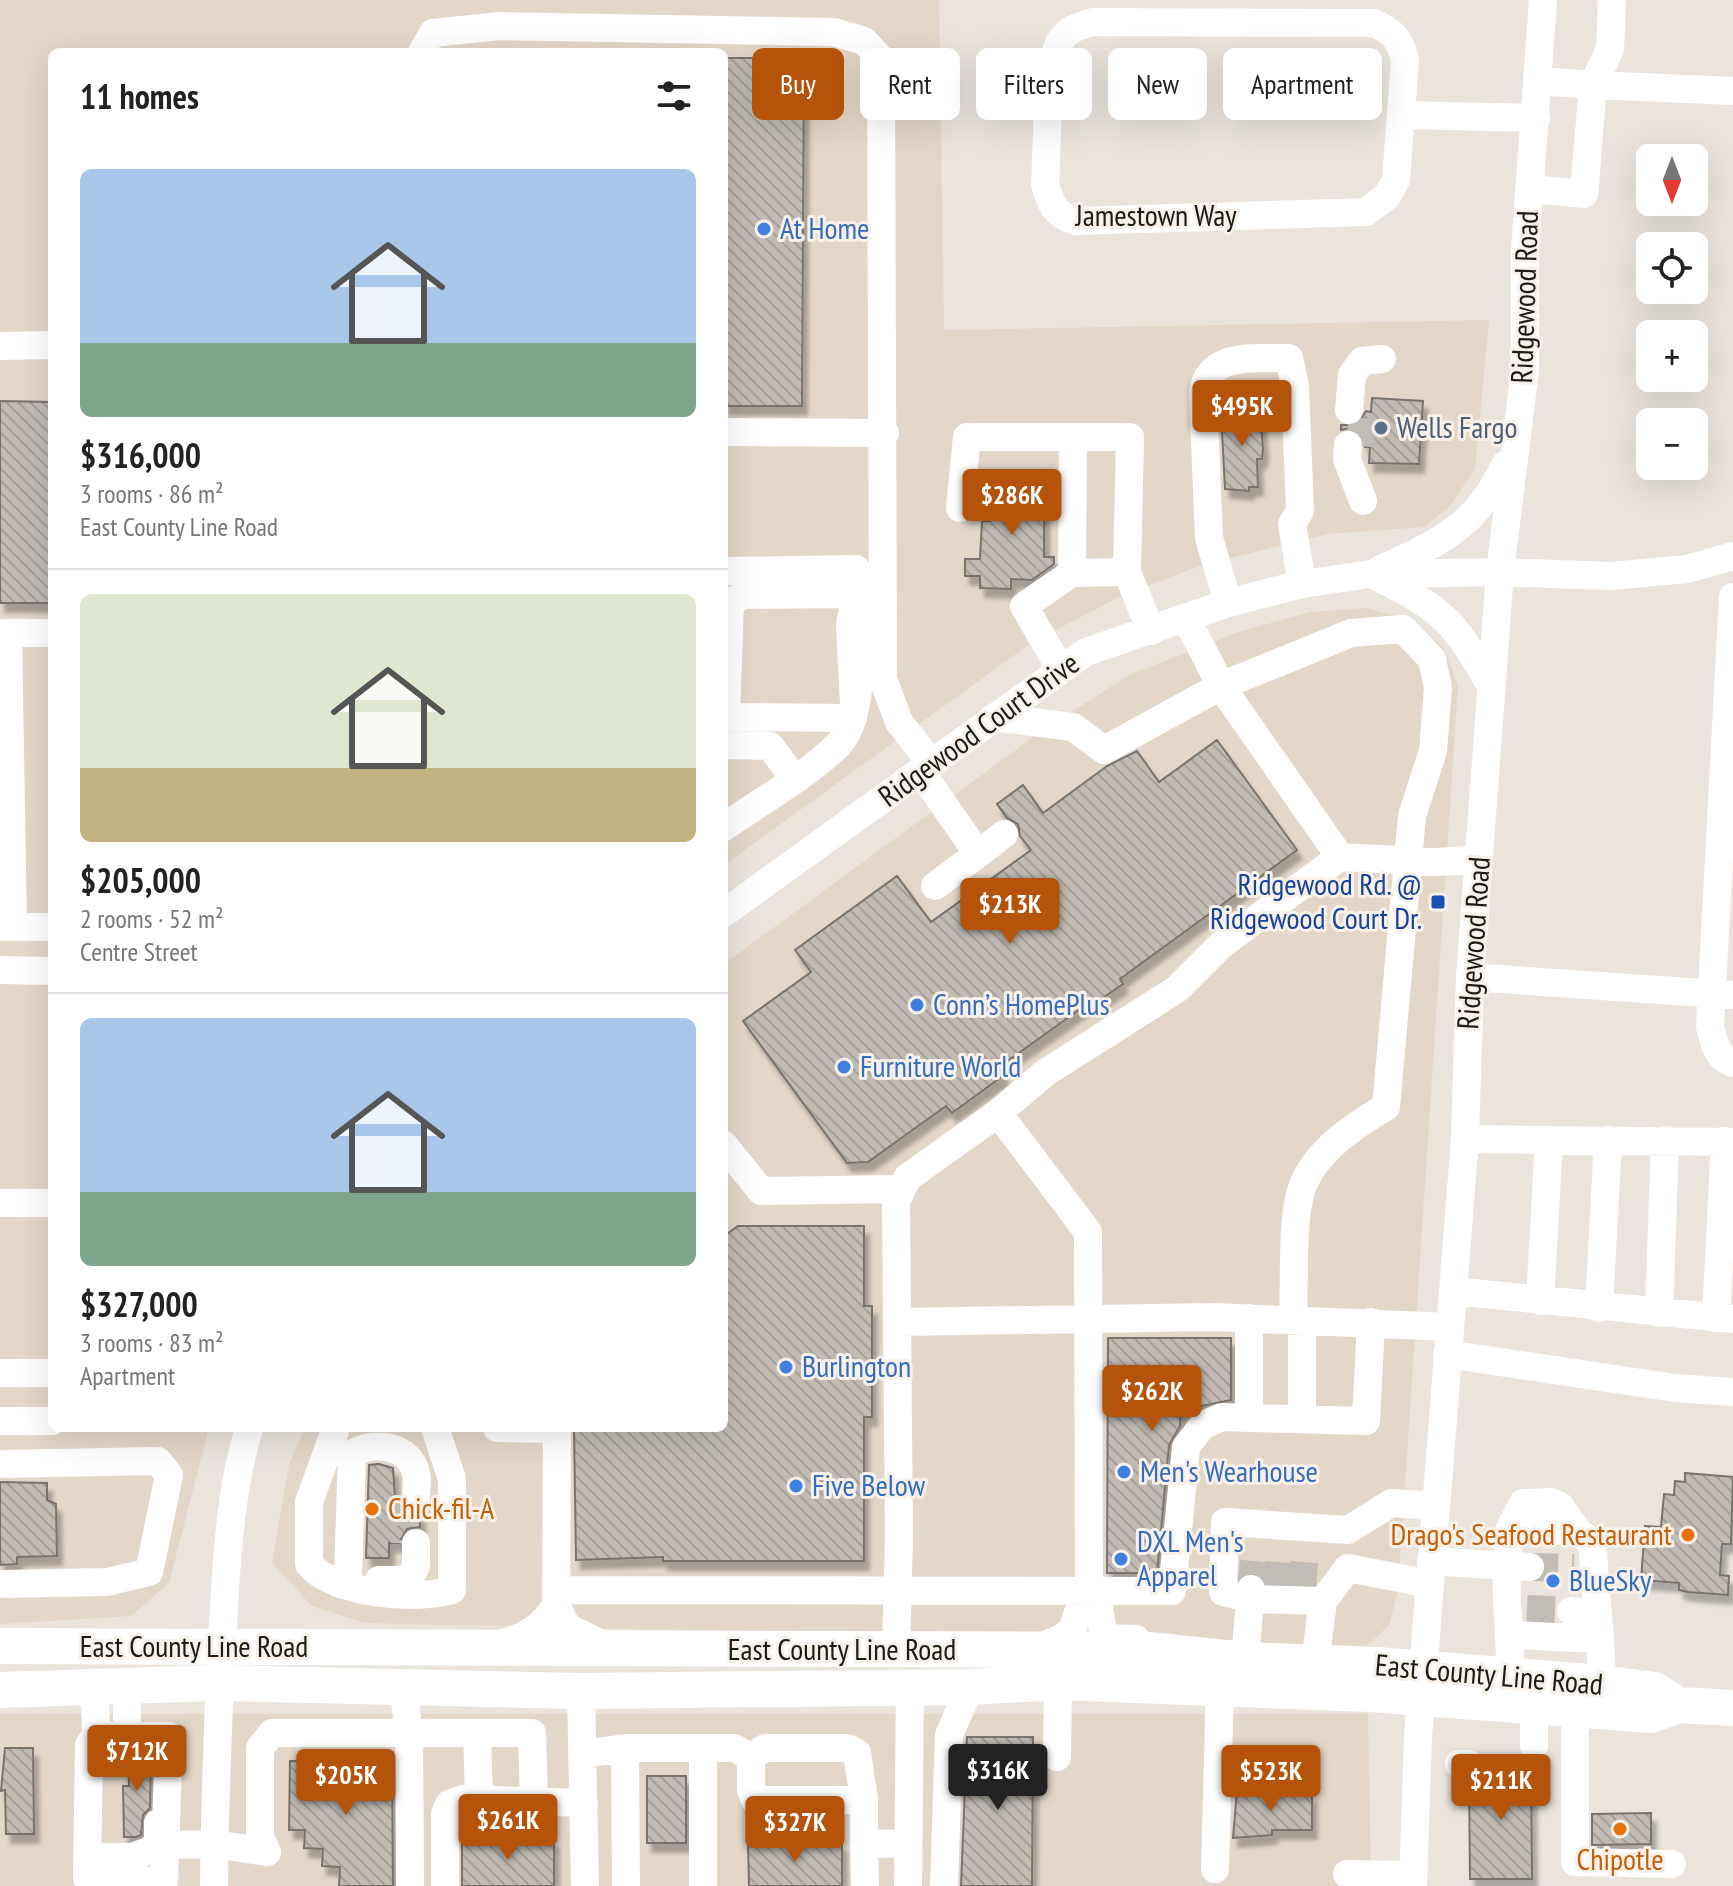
<!DOCTYPE html>
<html lang="en">
<head>
<meta charset="utf-8">
<style>
  body { margin:0; font-family:"PT Sans Narrow",sans-serif; background:#f6f6f6; color:#222; height:100vh; display:flex; flex-direction:column; font-size:30px; white-space:nowrap }
  * { box-sizing:border-box; margin:0 }
  p { font-size:26px; color:#767676 }
  .icon { flex:none; width:44px; height:44px; fill:none; stroke:currentColor; stroke-width:2; stroke-linecap:round; stroke-linejoin:round }
  .map { position:relative; flex:1; overflow:hidden }
  .panel { position:absolute; left:48px; top:48px; width:680px; height:1384px; display:flex; flex-direction:column; background:#fff; border-radius:12px; box-shadow:0 8px 32px #0002 }
  .panel>* { flex:none }
  .banner { position:absolute; left:752px; top:48px; width:760px; height:72px; display:flex; gap:16px }
  .needle { width:52px; rotate:180deg }
  .buttons { position:absolute; left:1636px; top:144px; display:grid; gap:16px }
  .buttons a { display:grid; place-items:center; width:72px; height:72px; border-radius:12px; background:#fff; box-shadow:0 8px 32px #0002; font-size:40px }
  .price { position:absolute; translate:-50% -68px; padding:0 18px; border-radius:8px; background:#b45309; color:#fff; font-size:26px; line-height:52px; filter:drop-shadow(0 2px 4px #0008) }
  .price::after { content:''; position:absolute; left:50%; top:48px; width:24px; height:18px; margin-left:-12px; background:inherit; clip-path:polygon(0 0,100% 0,50% 100%) }
  .price.selected { background:#222; color:#fff }
  ul { padding:0; list-style:none }
  li { display:grid; align-content:center; gap:16px; height:424px; padding:0 32px }
  li+li { border-top:2px solid #e0e0e0 }
  li span { display:grid; place-items:center; height:248px; border-radius:12px; color:#555 }
  li>.icon { margin-inline-start:auto }
  span .icon { width:144px; height:144px; fill:#fffc; stroke-width:1 }
  li b { font-size:34px }
  h2 { display:flex; justify-content:space-between; align-items:center; height:96px; padding:0 32px; font-size:34px }
  .tag { padding:0 28px; border-radius:12px; background:#fff; box-shadow:0 8px 32px #0002; font-size:28px; line-height:72px }
  .tag.selected { background:#b45309; color:#fff }
  .map>svg:first-child { display:block }
  .built { fill:#e3d7ca }
  .building { fill:url(#building-back-hatch); stroke:#79736d; stroke-width:2; filter:url(#shadow) }
  .lines { fill:none; stroke-linecap:round; stroke-linejoin:round }
  .minor-tunnel { stroke:#c1bcb5; stroke-width:28; stroke-dasharray:28 14; stroke-linecap:butt }
  .minor { stroke:#fff; stroke-width:28 }
  .major { stroke:#fff; stroke-width:36 }
  .shop-dot { fill:#3f7fe0; stroke:#f8f1ea; stroke-width:3 }
  .service-dot { fill:#5c6f8a; stroke:#f8f1ea; stroke-width:3 }
  .transit-dot { fill:#1a4fb4; stroke:#f8f1ea; stroke-width:3 }
  .food-dot { fill:#e8710a; stroke:#f8f1ea; stroke-width:3 }
  .labels { text-anchor:middle; stroke-width:6; stroke-linejoin:round; paint-order:stroke }
  .street-label { font-size:30px; fill:#1c1a17; stroke:#f8f1ea }
  .shop-label { font-size:30px; fill:#366cbe; stroke:#f8f1ea; text-anchor:start }
  .service-label { font-size:30px; fill:#4e5e75; stroke:#f8f1ea; text-anchor:start }
  .transit-label { font-size:30px; fill:#164399; stroke:#f8f1ea; text-anchor:end }
  .food-label { font-size:30px; fill:#c56008; stroke:#f8f1ea; text-anchor:start }
</style>
</head>
<body>
<div class="map">
<svg width="1733" height="1886" viewBox="0 0 1733 1886">
  <defs>
    <pattern id="building-back-hatch" width="6" height="6" patternUnits="userSpaceOnUse" patternTransform="scale(2)"><rect width="6" height="6" fill="#c1bbb4"/><path d="M-1 5l2 2M0 0l6 6M5-1l2 2" fill="none" stroke="#a5a09a"/></pattern>
    <filter id="shadow"><feDropShadow dx="5" dy="9" stdDeviation="2" flood-color="#0004"/></filter>
  </defs>
  <rect width="100%" height="100%" fill="#eae4dd"/>
  <path class="built" d="M 0,0 L 939,0 L 944,330 L 1489,320 L 1475,469 L 1449,507 L 1424,527 L 1328,534 L 1202,565 L 1123,595 L 1031,643 L 724,865 L 724,52 L 52,52 L 52,1428 L 209,1428 L 169,1583 L 131,1616 L 0,1624 Z
    M 1366,608 L 1406,618 L 1443,647 L 1458,685 L 1398,1590 L 1389,1625 L 1367,1646 L 364,1623 L 312,1606 L 272,1563 L 289,1464 L 305,1428 L 724,1428 L 724,964 L 1039,733 L 1129,675 L 1236,633 L 1310,612 Z
    M 0,1714 L 1368,1714 L 1371,1886 L 0,1886 Z"/>
  <path class="building" d="M 724,58 L 804,58 L 802,406 L 724,406 Z
    M 1372,398 L 1423,401 L 1419,464 L 1369,463 L 1370,447 L 1365,447 L 1363,437 L 1350,428 L 1341,430 L 1341,425 L 1357,425 L 1366,411 L 1371,412 Z
    M 0,401 L 52,402 L 52,603 L 0,603 Z
    M 1260,410 L 1263,449 L 1262,459 L 1257,459 L 1258,487 L 1249,487 L 1249,491 L 1225,489 L 1221,411 Z
    M 1000,475 L 1026,476 L 1030,490 L 1044,493 L 1044,557 L 1054,557 L 1054,564 L 1032,580 L 1011,579 L 1011,589 L 980,588 L 980,576 L 965,576 L 965,559 L 980,559 L 982,521 L 990,521 L 990,497 L 993,489 L 998,489 Z
    M 1217,740 L 1297,850 L 1120,979 L 1123,984 L 1090,1007 L 1087,1004 L 998,1068 L 1004,1075 L 952,1113 L 946,1106 L 868,1162 L 847,1163 L 743,1021 L 811,972 L 795,950 L 897,876 L 931,922 L 1031,850 L 1020,836 L 1018,824 L 1007,818 L 997,804 L 1023,785 L 1043,813 L 1107,766 L 1137,751 L 1159,782 Z
    M 738,1226 L 864,1226 L 864,1306 L 872,1306 L 872,1417 L 864,1417 L 864,1561 L 663,1561 L 663,1557 L 576,1560 L 574,1428 L 724,1428 L 724,1236 Z
    M 1108,1338 L 1231,1338 L 1231,1400 L 1181,1410 L 1180,1426 L 1169,1445 L 1157,1573 L 1107,1573 Z
    M 379,1464 L 393,1468 L 395,1498 L 406,1512 L 420,1514 L 420,1527 L 407,1529 L 399,1543 L 389,1543 L 389,1558 L 366,1558 L 369,1465 Z
    M 1685,1473 L 1733,1477 L 1731,1544 L 1722,1544 L 1720,1575 L 1729,1576 L 1728,1595 L 1688,1592 L 1679,1590 L 1679,1583 L 1641,1580 L 1645,1526 L 1661,1527 L 1664,1494 L 1674,1495 L 1675,1481 L 1685,1482 Z
    M 0,1482 L 47,1483 L 47,1500 L 56,1504 L 57,1556 L 17,1557 L 17,1564 L 0,1565 Z
    M 967,1737 L 1033,1737 L 1032,1886 L 961,1886 Z
    M 5,1748 L 33,1748 L 34,1834 L 6,1834 L 5,1790 L 1,1791 Z
    M 128,1752 L 151,1753 L 150,1808 L 143,1815 L 141,1835 L 136,1837 L 124,1837 L 123,1786 L 129,1786 Z
    M 1485,1760 L 1531,1762 L 1532,1879 L 1470,1879 L 1469,1781 L 1483,1773 Z
    M 290,1761 L 392,1763 L 393,1886 L 339,1886 L 340,1867 L 322,1866 L 323,1849 L 304,1848 L 305,1830 L 289,1830 Z
    M 647,1776 L 686,1776 L 686,1843 L 647,1843 Z
    M 1237,1791 L 1312,1794 L 1312,1830 L 1272,1830 L 1272,1835 L 1233,1838 Z
    M 1651,1813 L 1651,1844 L 1592,1845 L 1592,1814 Z
    M 462,1839 L 554,1839 L 554,1886 L 462,1886 Z
    M 748,1843 L 842,1843 L 842,1886 L 749,1886 Z"/>
  <g class="lines">
    <path class="minor-tunnel" d="M 1360,446 L 1363,411
      M 405,1498 L 405,1543
      M 1530,1567 L 1574,1568
      M 1251,1589 L 1255,1549
      M 1277,1590 L 1280,1550
      M 1302,1590 L 1305,1550
      M 1527,1609 L 1571,1611"/>
    <path class="minor" d="M 1612,0 L 1610,49 L 1593,85 L 1733,91
      M 1093,22 L 1374,23 C 1393,32 1400,39 1405,60 L 1396,180 L 1387,196 L 1366,212 L 1075,221 C 1055,215 1050,203 1045,184 C 1047,154 1046,61 1061,40 C 1069,28 1080,26 1093,22 Z
      M 422,52 L 433,33 L 500,26 L 834,32 L 864,41 L 881,59 L 883,679 L 899,722 L 932,764
      M 1403,115 L 1536,118
      M 1530,189 L 1584,194 L 1593,85 L 1538,81
      M 0,346 L 52,345
      M 1349,410 L 1352,375 L 1362,361 L 1382,359
      M 724,432 L 885,433
      M 1348,445 L 1347,459 L 1363,501
      M 960,508 L 967,437 L 1073,437
      M 1379,570 C 1439,542 1476,528 1505,465
      M 724,571 L 856,569 L 856,594 L 744,595 L 730,602 L 726,717
      M 1072,573 L 1073,437 L 1130,437 L 1127,572 L 1151,631
      M 1375,576 C 1445,610 1454,621 1492,688
      M 1733,597 L 1710,1027 C 1714,1041 1717,1059 1733,1063
      M 1228,603 L 1209,538 L 1203,392 C 1209,351 1257,359 1289,358 L 1295,386 L 1300,511 L 1292,524 L 1302,584
      M 1186,618 L 1221,686 L 1340,857 L 1438,862 L 1479,859
      M 0,633 L 52,633
      M 8,633 L 13,927
      M 1061,670 L 1024,606 L 1072,573 L 1127,572
      M 724,717 L 853,718
      M 994,717 L 1073,727 L 1104,750 L 1221,686 L 1351,633 L 1403,629 L 1432,659 L 1438,688 L 1433,751 L 1412,816 L 1386,1107 C 1355,1125 1315,1151 1302,1188 C 1291,1218 1295,1284 1293,1318
      M 724,745 L 770,746 L 794,778
      M 921,772 L 978,854 L 935,886
      M 724,827 C 761,801 807,776 839,744 C 866,715 861,631 856,594 L 850,625 L 854,703
      M 978,854 L 1004,834
      M 724,913 L 1086,652 L 1228,603 L 1302,584 L 1371,574 L 1500,572 L 1610,576 L 1687,569 L 1733,556
      M 0,927 L 52,927
      M 0,970 L 52,971
      M 1470,977 L 1733,995
      M 998,1113 L 1088,1232 L 1089,1599
      M 1465,1139 L 1733,1142
      M 724,1145 L 761,1191 L 899,1189
      M 0,1203 L 52,1203
      M 1453,1291 L 1733,1319
      M 1540,1301 L 1549,1140
      M 1599,1308 L 1608,1140
      M 1659,1313 L 1665,1140
      M 1249,1318 L 1249,1418 L 1366,1421 L 1371,1322
      M 1716,1318 L 1725,1141
      M 898,1322 L 1213,1317 L 1450,1327
      M 1447,1354 L 1675,1388 L 1733,1392
      M 0,1373 L 52,1373
      M 1302,1419 L 1302,1319
      M 0,1421 L 52,1421
      M 336,1428 L 309,1502 L 309,1564 C 333,1594 418,1601 452,1590 L 452,1479 L 435,1428
      M 497,1428 L 557,1429
      M 557,1428 L 556,1605 L 567,1627 L 604,1645
      M 0,1464 L 158,1461 L 169,1475 L 149,1572 L 107,1582 L 0,1584
      M 1510,1528 L 1523,1503 L 1551,1502 L 1560,1506 L 1578,1532
      M 1431,1561 L 1507,1566 C 1505,1603 1511,1637 1510,1675
      M 1530,1567 L 1507,1566 L 1510,1528 L 1578,1532 L 1592,1542 L 1600,1639
      M 348,1575 L 352,1454 C 373,1441 409,1444 416,1473 C 418,1481 416,1490 416,1498
      M 379,1580 L 409,1580 L 416,1566 L 416,1543
      M 1430,1584 L 1348,1568 L 1323,1601 L 1251,1599 L 1223,1592 L 1225,1522 L 1348,1530 L 1391,1503 L 1436,1506
      M 556,1590 L 1172,1591 L 1186,1447 L 1203,1425 L 1222,1417 L 1249,1418
      M 1571,1611 L 1598,1613
      M 1511,1635 L 1600,1639 L 1602,1683
      M 500,1644 C 525,1637 542,1628 556,1605
      M 1038,1647 C 1093,1630 1062,1622 1089,1599 L 1099,1607 L 1104,1638 L 1136,1639
      M 896,1650 L 899,1537 L 896,1202 L 907,1178 L 998,1113 L 1045,1073 L 1177,989 L 1221,945 L 1340,857
      M 1245,1660 L 1251,1589
      M 1315,1663 L 1323,1601
      M 403,1684 L 409,1734 L 410,1886
      M 127,1685 L 127,1735
      M 95,1687 L 96,1735 L 89,1745 L 87,1878 L 164,1881 L 169,1736 L 96,1735
      M 581,1691 L 585,1886
      M 1575,1710 L 1575,1862 L 1672,1864
      M 477,1733 L 479,1800
      M 1534,1746 L 1534,1707
      M 625,1748 L 626,1886
      M 703,1748 L 703,1886
      M 584,1754 L 625,1748 L 734,1748 L 751,1757
      M 1057,1757 L 1058,1682
      M 1459,1764 L 1469,1764
      M 864,1800 L 755,1800 L 751,1790 L 751,1757 L 765,1748 L 848,1748 L 857,1753 L 864,1800 L 864,1843 L 908,1844
      M 864,1843 L 865,1886
      M 165,1845 L 215,1844 L 267,1852
      M 267,1852 L 260,1837 L 260,1748 L 272,1733 L 532,1733 L 534,1802
      M 87,1857 L 132,1857 L 153,1849 L 158,1840 L 158,1823
      M 1215,1869 L 1220,1686
      M 1347,1874 L 1413,1875
      M 214,1886 C 215,1798 218,1710 223,1622 C 227,1557 230,1491 249,1428
      M 445,1886 L 445,1814 L 449,1804 L 462,1799 L 584,1803
      M 908,1886 L 910,1688
      M 944,1886 L 949,1735 L 970,1687
      M 1413,1886 L 1418,1736 L 1465,1139 L 1470,977 L 1500,572 L 1525,370 L 1525,250 L 1543,0"/>
    <path class="major" d="M 0,1646 L 1149,1650 L 1245,1660 L 1377,1665 L 1602,1683 L 1655,1690 L 1678,1705
      M 0,1690 L 217,1683 L 581,1691 L 970,1687 L 1058,1682 L 1370,1694 L 1651,1715 L 1678,1705 L 1733,1708"/>
  </g>
  <g class="shop-dot">
    <circle cx="764" cy="229" r="8"/>
    <circle cx="917" cy="1005" r="8"/>
    <circle cx="844" cy="1067" r="8"/>
    <circle cx="786" cy="1367" r="8"/>
    <circle cx="1124" cy="1472" r="8"/>
    <circle cx="796" cy="1486" r="8"/>
    <circle cx="1121" cy="1559" r="8"/>
    <circle cx="1553" cy="1581" r="8"/>
  </g>
  <circle class="service-dot" cx="1381" cy="428" r="8"/>
  <rect class="transit-dot" x="1430" y="894" width="16" height="16" rx="4"/>
  <g class="food-dot">
    <circle cx="372" cy="1509" r="8"/>
    <circle cx="1688" cy="1535" r="8"/>
    <circle cx="1620" cy="1829" r="8"/>
  </g>
  <g class="labels">
    <g class="street-label">
      <text x="1156" y="226">Jamestown Way</text>
      <text transform="translate(1525 297) rotate(-88)" y="10">Ridgewood Road</text>
      <text transform="translate(979 730) rotate(-36)" y="10">Ridgewood Court Drive</text>
      <text transform="translate(1474 943) rotate(-86)" y="10">Ridgewood Road</text>
      <text x="194" y="1657">East County Line Road</text>
      <text x="842" y="1660">East County Line Road</text>
      <text transform="translate(1489 1675) rotate(5)" y="10">East County Line Road</text>
    </g>
    <g class="shop-label">
      <text x="780" y="239">At Home</text>
      <text x="933" y="1015">Conn’s HomePlus</text>
      <text x="860" y="1077">Furniture World</text>
      <text x="802" y="1377">Burlington</text>
      <text x="1140" y="1482">Men's Wearhouse</text>
      <text x="812" y="1496">Five Below</text>
      <text x="1137" y="1552">DXL Men's<tspan x="1137" dy="34">Apparel</tspan></text>
      <text x="1569" y="1591">BlueSky</text>
    </g>
    <g class="service-label">
      <text x="1397" y="438">Wells Fargo</text>
    </g>
    <g class="transit-label">
      <text x="1422" y="895">Ridgewood Rd. @<tspan x="1422" dy="34">Ridgewood Court Dr.</tspan></text>
    </g>
    <g class="food-label">
      <text x="388" y="1519">Chick-fil-A</text>
      <text x="1672" y="1545" text-anchor="end">Drago's Seafood Restaurant</text>
      <text x="1620" y="1870" text-anchor="middle">Chipotle</text>
    </g>
  </g>
</svg>
<div class="buttons">
<a><svg class="needle" viewBox="-14 -14 28 28"><path d="M0-13l5 13h-10z" fill="#e53935"/><path d="M0 13l5-13h-10z" fill="#767676"/></svg></a>
<a><svg class="icon" aria-label="locate" viewBox="0 0 24 24"><circle cx="12" cy="12" r="6"/><path d="M12 2v4M12 18v4M2 12h4M18 12h4"/></svg></a>
<a>+</a>
<a>−</a>
</div>
<b class="price" style="left:1242px;top:448px">$495K</b>
<b class="price" style="left:1012px;top:537px">$286K</b>
<b class="price" style="left:1010px;top:946px">$213K</b>
<b class="price" style="left:1152px;top:1433px">$262K</b>
<b class="price" style="left:137px;top:1793px">$712K</b>
<b class="price selected" style="left:998px;top:1812px">$316K</b>
<b class="price" style="left:1271px;top:1813px">$523K</b>
<b class="price" style="left:346px;top:1817px">$205K</b>
<b class="price" style="left:1501px;top:1822px">$211K</b>
<b class="price" style="left:508px;top:1862px">$261K</b>
<b class="price" style="left:795px;top:1864px">$327K</b>
<div class="banner">
<a class="tag selected">Buy</a>
<a class="tag">Rent</a>
<a class="tag">Filters</a>
<a class="tag">New</a>
<a class="tag">Apartment</a>
</div>
<section class="panel">
<h2>11 homes<svg class="icon" aria-label="filters" viewBox="0 0 24 24"><path d="M4 7h16M4 17h16"/><circle cx="9" cy="7" r="2"/><circle cx="15" cy="17" r="2"/></svg></h2>
<ul>
<li><span style="background:linear-gradient(#a9c7e8 70%,#7fa58c 0)"><svg class="icon" aria-label="home" viewBox="0 0 24 24"><path d="M3 11l9-7 9 7M6 9v11h12V9"/></svg></span><div><b>$316,000</b><p>3 rooms · 86 m²</p><p>East County Line Road</p></div></li>
<li><span style="background:linear-gradient(#dfe7d0 70%,#c2b280 0)"><svg class="icon" aria-label="home" viewBox="0 0 24 24"><path d="M3 11l9-7 9 7M6 9v11h12V9"/></svg></span><div><b>$205,000</b><p>2 rooms · 52 m²</p><p>Centre Street</p></div></li>
<li><span style="background:linear-gradient(#a9c7e8 70%,#7fa58c 0)"><svg class="icon" aria-label="home" viewBox="0 0 24 24"><path d="M3 11l9-7 9 7M6 9v11h12V9"/></svg></span><div><b>$327,000</b><p>3 rooms · 83 m²</p><p>Apartment</p></div></li>
</ul>
</section>
</div>
</body>
</html>
